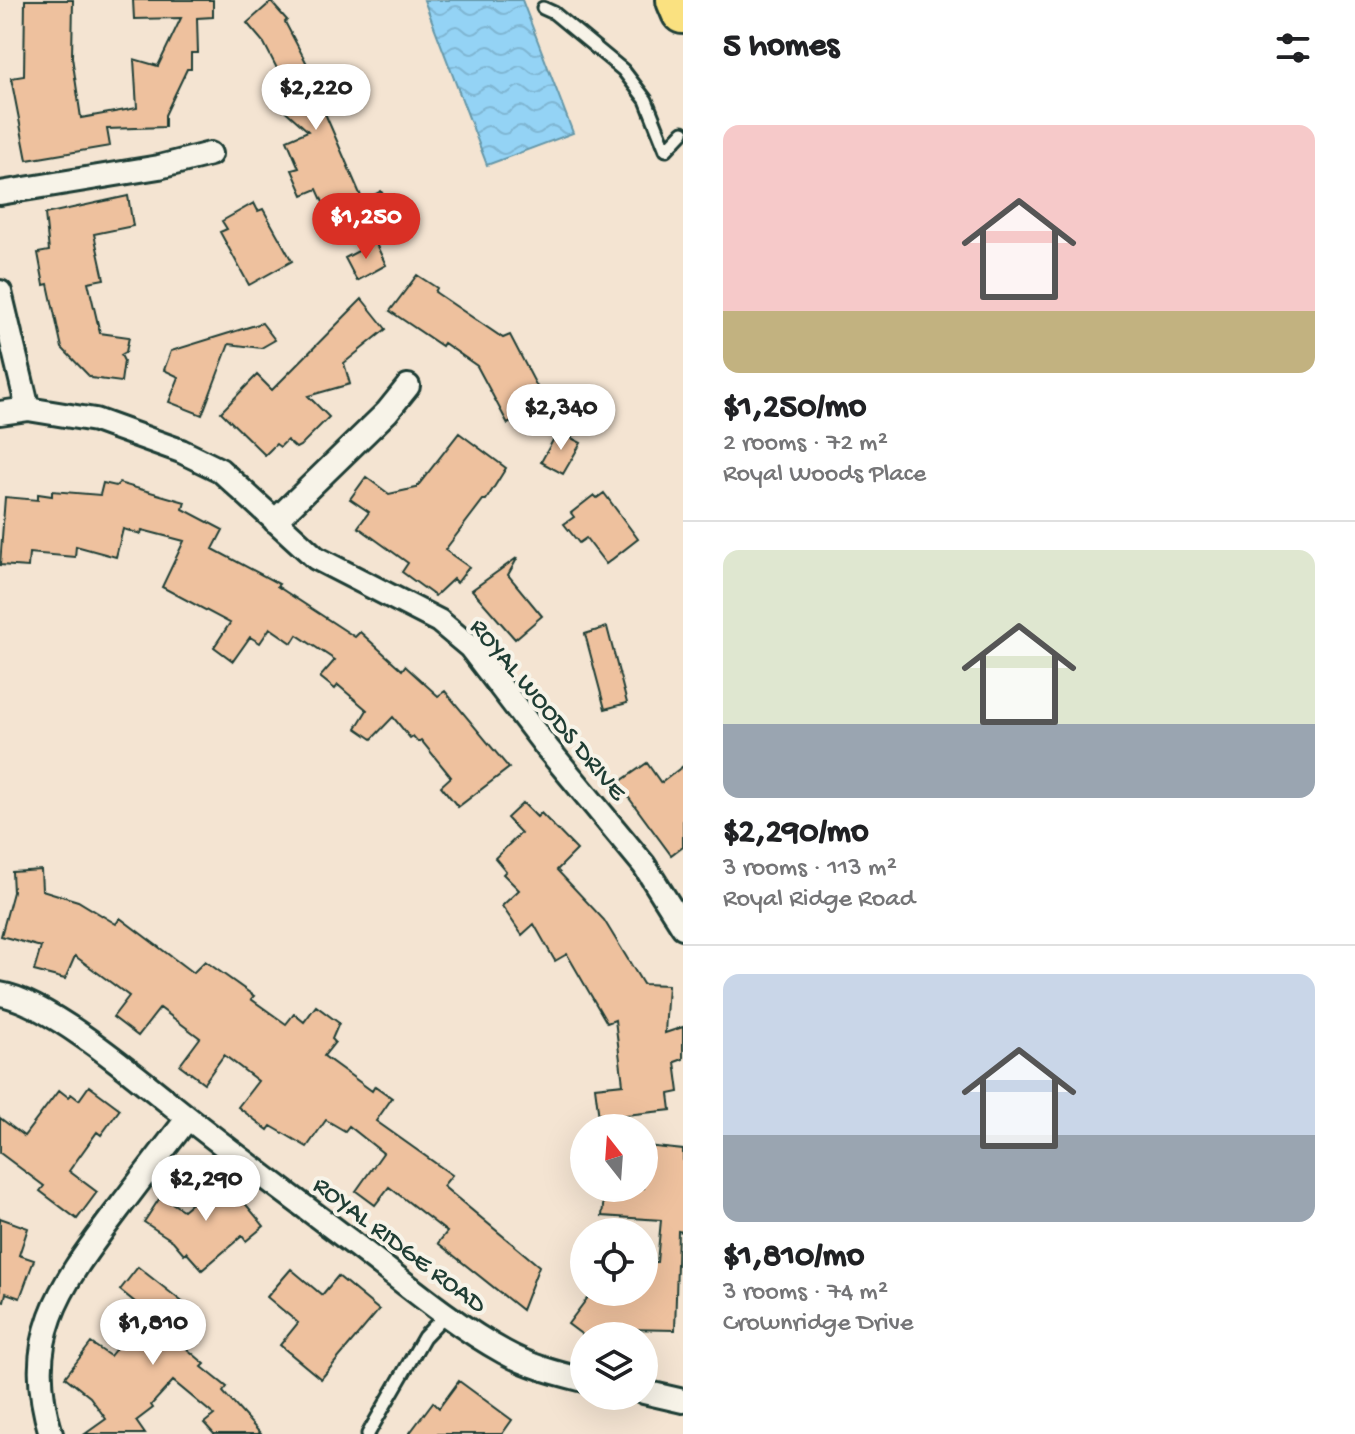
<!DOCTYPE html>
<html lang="en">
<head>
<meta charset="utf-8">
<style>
  body { margin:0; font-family:"Gochi Hand",sans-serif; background:#f2f2f2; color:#202124; height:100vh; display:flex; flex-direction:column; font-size:30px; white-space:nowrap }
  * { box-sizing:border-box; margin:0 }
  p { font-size:26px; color:#757577 }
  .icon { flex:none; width:44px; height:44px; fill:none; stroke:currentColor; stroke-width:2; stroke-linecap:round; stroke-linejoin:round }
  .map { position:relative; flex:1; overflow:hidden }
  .side { display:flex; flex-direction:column; background:#fff; width:672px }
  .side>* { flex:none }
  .needle { width:52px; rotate:343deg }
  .fabs { position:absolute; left:570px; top:1114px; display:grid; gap:16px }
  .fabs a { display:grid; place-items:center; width:88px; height:88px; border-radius:50%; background:#fff; box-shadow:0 8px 32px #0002; font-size:40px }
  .price { position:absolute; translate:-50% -68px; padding:0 18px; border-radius:28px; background:#fff; color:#222; font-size:26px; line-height:52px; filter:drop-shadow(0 2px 4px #0008) }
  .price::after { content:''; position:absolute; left:50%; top:48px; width:24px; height:18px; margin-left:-12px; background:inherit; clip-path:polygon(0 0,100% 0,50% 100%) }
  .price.active { background:#d93025; color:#fff }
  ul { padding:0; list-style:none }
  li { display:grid; align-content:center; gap:16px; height:424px; padding:0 40px }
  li+li { border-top:2px solid #e0e0e0 }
  li span { display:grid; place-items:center; height:248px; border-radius:16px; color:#555 }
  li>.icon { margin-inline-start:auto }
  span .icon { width:144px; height:144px; fill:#fffc; stroke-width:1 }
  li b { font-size:34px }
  h2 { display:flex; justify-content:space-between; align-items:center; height:96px; padding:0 40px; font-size:34px }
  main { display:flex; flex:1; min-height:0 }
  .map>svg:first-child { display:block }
  .water { fill:url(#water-waves); stroke:#6597a8; stroke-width:2 }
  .building { fill:#eec19e; stroke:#1f3d34; stroke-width:2 }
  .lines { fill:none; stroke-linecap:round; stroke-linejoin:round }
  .service-casing { stroke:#1f3d34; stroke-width:17 }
  .minor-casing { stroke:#1f3d34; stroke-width:28 }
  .motorway-casing { stroke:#1f3d34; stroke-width:48 }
  .service { stroke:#f7f3e8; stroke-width:11 }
  .minor { stroke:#f7f3e8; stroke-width:22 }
  .motorway { stroke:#fae180; stroke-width:42 }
  .labels { text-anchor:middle; stroke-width:8; stroke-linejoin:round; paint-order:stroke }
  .street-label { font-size:26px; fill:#1f3d34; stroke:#f7f3e8 }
</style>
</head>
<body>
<main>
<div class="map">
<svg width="683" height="1434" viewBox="0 0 683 1434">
  <defs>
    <pattern id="water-waves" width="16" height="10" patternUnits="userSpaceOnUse" patternTransform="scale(2)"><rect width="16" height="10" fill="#94d3f5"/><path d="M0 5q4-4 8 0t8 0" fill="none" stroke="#7fb6d3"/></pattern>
  </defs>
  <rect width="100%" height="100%" fill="#f4e4d2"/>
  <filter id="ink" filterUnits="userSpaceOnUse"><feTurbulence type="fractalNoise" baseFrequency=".0125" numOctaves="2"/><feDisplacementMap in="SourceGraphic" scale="16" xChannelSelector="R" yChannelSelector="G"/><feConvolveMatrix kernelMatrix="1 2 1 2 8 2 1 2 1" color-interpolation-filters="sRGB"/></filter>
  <g filter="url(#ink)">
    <path class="water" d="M 424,0 L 522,0 L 573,133 L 487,165 Z"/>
    <path class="building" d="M 25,0 L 73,0 L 72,57 L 81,118 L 137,108 L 134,59 L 158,66 L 181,18 L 134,19 L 133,0 L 213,0 L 213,17 L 197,18 L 198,53 L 191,53 L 191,69 L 187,69 L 165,115 L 165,127 L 107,129 L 110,146 L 27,160 L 11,78 L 24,76 Z
      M 271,2 L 287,20 L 285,22 L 317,83 L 323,89 L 317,95 L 363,201 L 381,191 L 400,223 L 371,239 L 354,210 L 331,220 L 317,189 L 303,195 L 292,170 L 299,168 L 287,140 L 308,131 L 273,100 L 286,86 L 264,43 L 247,23 Z
      M 128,196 L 133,226 L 94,234 L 104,279 L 88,282 L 100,333 L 129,337 L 126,352 L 121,355 L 124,361 L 121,382 L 91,378 L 62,348 L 48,284 L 44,285 L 38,253 L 49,251 L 45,214 Z
      M 254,203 L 258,211 L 263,209 L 292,261 L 249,285 L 220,232 L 227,229 L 222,221 Z
      M 375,242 L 386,265 L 357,281 L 345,258 Z
      M 417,275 L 437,288 L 435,292 L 503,338 L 510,335 L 546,404 L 508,424 L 477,366 L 444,343 L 442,346 L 390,311 Z
      M 362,299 L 386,329 L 344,363 L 350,384 L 308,396 L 329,417 L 300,446 L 296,448 L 287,440 L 280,447 L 276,444 L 265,455 L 221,412 L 257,375 L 272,390 Z
      M 262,323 L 275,340 L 261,348 L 229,344 L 202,415 L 169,402 L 179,377 L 164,370 L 171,351 Z
      M 558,431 L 581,443 L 563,474 L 541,462 Z
      M 459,433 L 506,468 L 486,500 L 483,500 L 445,550 L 469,567 L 457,583 L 453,579 L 435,596 L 402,572 L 408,563 L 358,527 L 369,512 L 350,499 L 366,477 L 389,494 L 416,488 Z
      M 103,483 L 116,486 L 119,483 L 185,502 L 183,509 L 223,530 L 213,549 L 279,584 L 277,586 L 355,637 L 360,632 L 402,670 L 405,666 L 438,696 L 445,691 L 509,768 L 458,807 L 441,786 L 451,777 L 421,740 L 418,742 L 413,736 L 410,738 L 393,717 L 372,739 L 356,728 L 367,710 L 338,685 L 335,689 L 320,677 L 335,660 L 297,635 L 292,643 L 270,628 L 260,643 L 250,637 L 233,661 L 214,647 L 230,623 L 162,587 L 184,541 L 142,530 L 141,534 L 123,529 L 116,557 L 76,546 L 75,557 L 29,553 L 28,567 L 0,565 L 5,497 L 38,500 L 38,494 L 52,496 L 52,491 L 100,495 Z
      M 604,493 L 638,539 L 606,564 L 586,538 L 579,543 L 564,524 L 574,517 L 571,513 L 594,495 L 597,498 Z
      M 518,557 L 508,575 L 542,616 L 515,639 L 472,590 Z
      M 607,627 L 627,703 L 605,709 L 585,634 Z
      M 647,763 L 661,783 L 683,766 L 683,846 L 671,855 L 618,783 Z
      M 523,803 L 537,817 L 541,813 L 577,850 L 557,870 L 604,920 L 643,984 L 668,985 L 665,1033 L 683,1027 L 683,1059 L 675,1062 L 679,1092 L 669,1094 L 671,1110 L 599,1118 L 595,1087 L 623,1084 L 615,1020 L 607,1023 L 567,954 L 555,961 L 534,924 L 522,935 L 502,906 L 519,890 L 503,874 L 506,871 L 495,858 L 521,833 L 507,818 Z
      M 41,870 L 42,890 L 78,901 L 116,924 L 120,918 L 193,973 L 205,961 L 254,996 L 251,999 L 286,1024 L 294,1014 L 304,1022 L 316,1006 L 339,1023 L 332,1039 L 335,1042 L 324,1056 L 372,1091 L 375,1086 L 392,1098 L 376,1121 L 452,1175 L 443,1186 L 539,1266 L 522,1310 L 438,1243 L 447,1232 L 389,1187 L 375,1205 L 356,1191 L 383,1153 L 349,1126 L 345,1131 L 326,1120 L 307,1147 L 271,1126 L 268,1130 L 238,1107 L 258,1081 L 224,1055 L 204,1083 L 180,1065 L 200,1038 L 160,1008 L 138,1036 L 113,1017 L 129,996 L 75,956 L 65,979 L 34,971 L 41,947 L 1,936 L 13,892 L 12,872 Z
      M 89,1086 L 120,1109 L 101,1135 L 97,1132 L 69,1171 L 97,1192 L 77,1219 L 40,1191 L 44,1186 L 0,1153 L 0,1118 L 24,1136 L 59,1090 L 68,1097 L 71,1094 L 79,1100 Z
      M 646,1146 L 683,1150 L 683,1232 L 678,1231 L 675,1330 L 624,1329 L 619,1336 L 584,1336 L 568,1324 L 592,1292 L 644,1292 L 644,1272 L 649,1272 L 649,1262 L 657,1262 L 661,1220 L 602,1216 L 605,1188 L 644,1188 Z
      M 223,1177 L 264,1226 L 246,1241 L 242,1236 L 202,1270 L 186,1252 L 184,1254 L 173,1241 L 144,1222 L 161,1196 L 183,1210 Z
      M 0,1218 L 28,1228 L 19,1255 L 34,1260 L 20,1298 L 6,1293 L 4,1301 L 0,1300 Z
      M 138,1267 L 199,1315 L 195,1319 L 203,1326 L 186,1348 L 205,1364 L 202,1367 L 227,1387 L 223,1392 L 261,1434 L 214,1434 L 204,1423 L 214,1415 L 173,1381 L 151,1405 L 153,1408 L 136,1421 L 145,1434 L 85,1434 L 106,1419 L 90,1397 L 65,1377 L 91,1343 L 110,1356 L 146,1311 L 120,1290 Z
      M 291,1269 L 322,1295 L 338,1276 L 379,1310 L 321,1379 L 280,1345 L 298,1323 L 267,1297 Z
      M 459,1381 L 512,1420 L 502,1434 L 409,1434 L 433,1402 L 439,1408 Z"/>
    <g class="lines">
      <defs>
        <path id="service" d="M 543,8 L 554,13 L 623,70 L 646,100 L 666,150 L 683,132
          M 368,1434 L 424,1337 L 446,1314"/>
        <path id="minor" d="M 0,193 L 159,167 L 210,154
          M 0,292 L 28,409
          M 0,413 L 28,409 L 95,420 L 181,451 L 220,470 L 316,558 L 439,621 L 470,647 L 548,749 L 644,865 L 683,927
          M 275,521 L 387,412 L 408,386
          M 0,994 C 46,1001 130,1071 167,1101 C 226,1149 287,1193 346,1238 C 397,1276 449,1322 504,1352 C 529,1366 556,1373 584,1380
          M 644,1392 L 683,1401
          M 51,1434 C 22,1339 58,1289 113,1216 C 138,1183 163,1150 188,1118"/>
        <path id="motorway" d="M 678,0 L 683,12"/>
      </defs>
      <use href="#service" class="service-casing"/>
      <use href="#minor" class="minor-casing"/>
      <use href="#motorway" class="motorway-casing"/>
      <use href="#service" class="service"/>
      <use href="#minor" class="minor"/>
      <use href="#motorway" class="motorway"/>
    </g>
  </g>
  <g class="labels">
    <g class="street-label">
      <text transform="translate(550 708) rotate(50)" y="9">ROYAL WOODS DRIVE</text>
      <text transform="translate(401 1243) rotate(37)" y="9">ROYAL RIDGE ROAD</text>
    </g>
  </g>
</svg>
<div class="fabs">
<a><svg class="needle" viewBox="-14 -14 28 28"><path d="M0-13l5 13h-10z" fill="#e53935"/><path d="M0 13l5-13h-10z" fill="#757577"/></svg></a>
<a><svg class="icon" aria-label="locate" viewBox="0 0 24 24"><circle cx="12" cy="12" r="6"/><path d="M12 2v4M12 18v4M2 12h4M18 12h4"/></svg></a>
<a><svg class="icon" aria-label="layers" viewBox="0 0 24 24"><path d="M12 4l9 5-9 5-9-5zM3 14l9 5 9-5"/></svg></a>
</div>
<b class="price" style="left:316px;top:132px">$2,220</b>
<b class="price active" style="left:366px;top:261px">$1,250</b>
<b class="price" style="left:561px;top:452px">$2,340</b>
<b class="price" style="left:206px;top:1223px">$2,290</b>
<b class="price" style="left:153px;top:1367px">$1,810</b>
</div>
<section class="side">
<h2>5 homes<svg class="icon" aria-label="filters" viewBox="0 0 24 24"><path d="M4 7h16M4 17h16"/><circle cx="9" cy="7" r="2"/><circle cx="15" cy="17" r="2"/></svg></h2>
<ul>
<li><span style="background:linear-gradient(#f6c9c9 75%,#c2b280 0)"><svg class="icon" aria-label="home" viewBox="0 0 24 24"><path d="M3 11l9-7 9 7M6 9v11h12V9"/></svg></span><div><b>$1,250/mo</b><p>2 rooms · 72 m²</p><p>Royal Woods Place</p></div></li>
<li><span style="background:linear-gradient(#dfe7d0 70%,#9aa5b1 0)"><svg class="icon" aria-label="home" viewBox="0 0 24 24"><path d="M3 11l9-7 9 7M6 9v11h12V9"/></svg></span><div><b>$2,290/mo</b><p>3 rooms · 113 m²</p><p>Royal Ridge Road</p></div></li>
<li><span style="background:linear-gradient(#c9d6e8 65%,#9aa5b1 0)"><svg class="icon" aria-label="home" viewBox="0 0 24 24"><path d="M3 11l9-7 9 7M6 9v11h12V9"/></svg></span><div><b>$1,810/mo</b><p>3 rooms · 74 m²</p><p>Crownridge Drive</p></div></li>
</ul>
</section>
</main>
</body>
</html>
